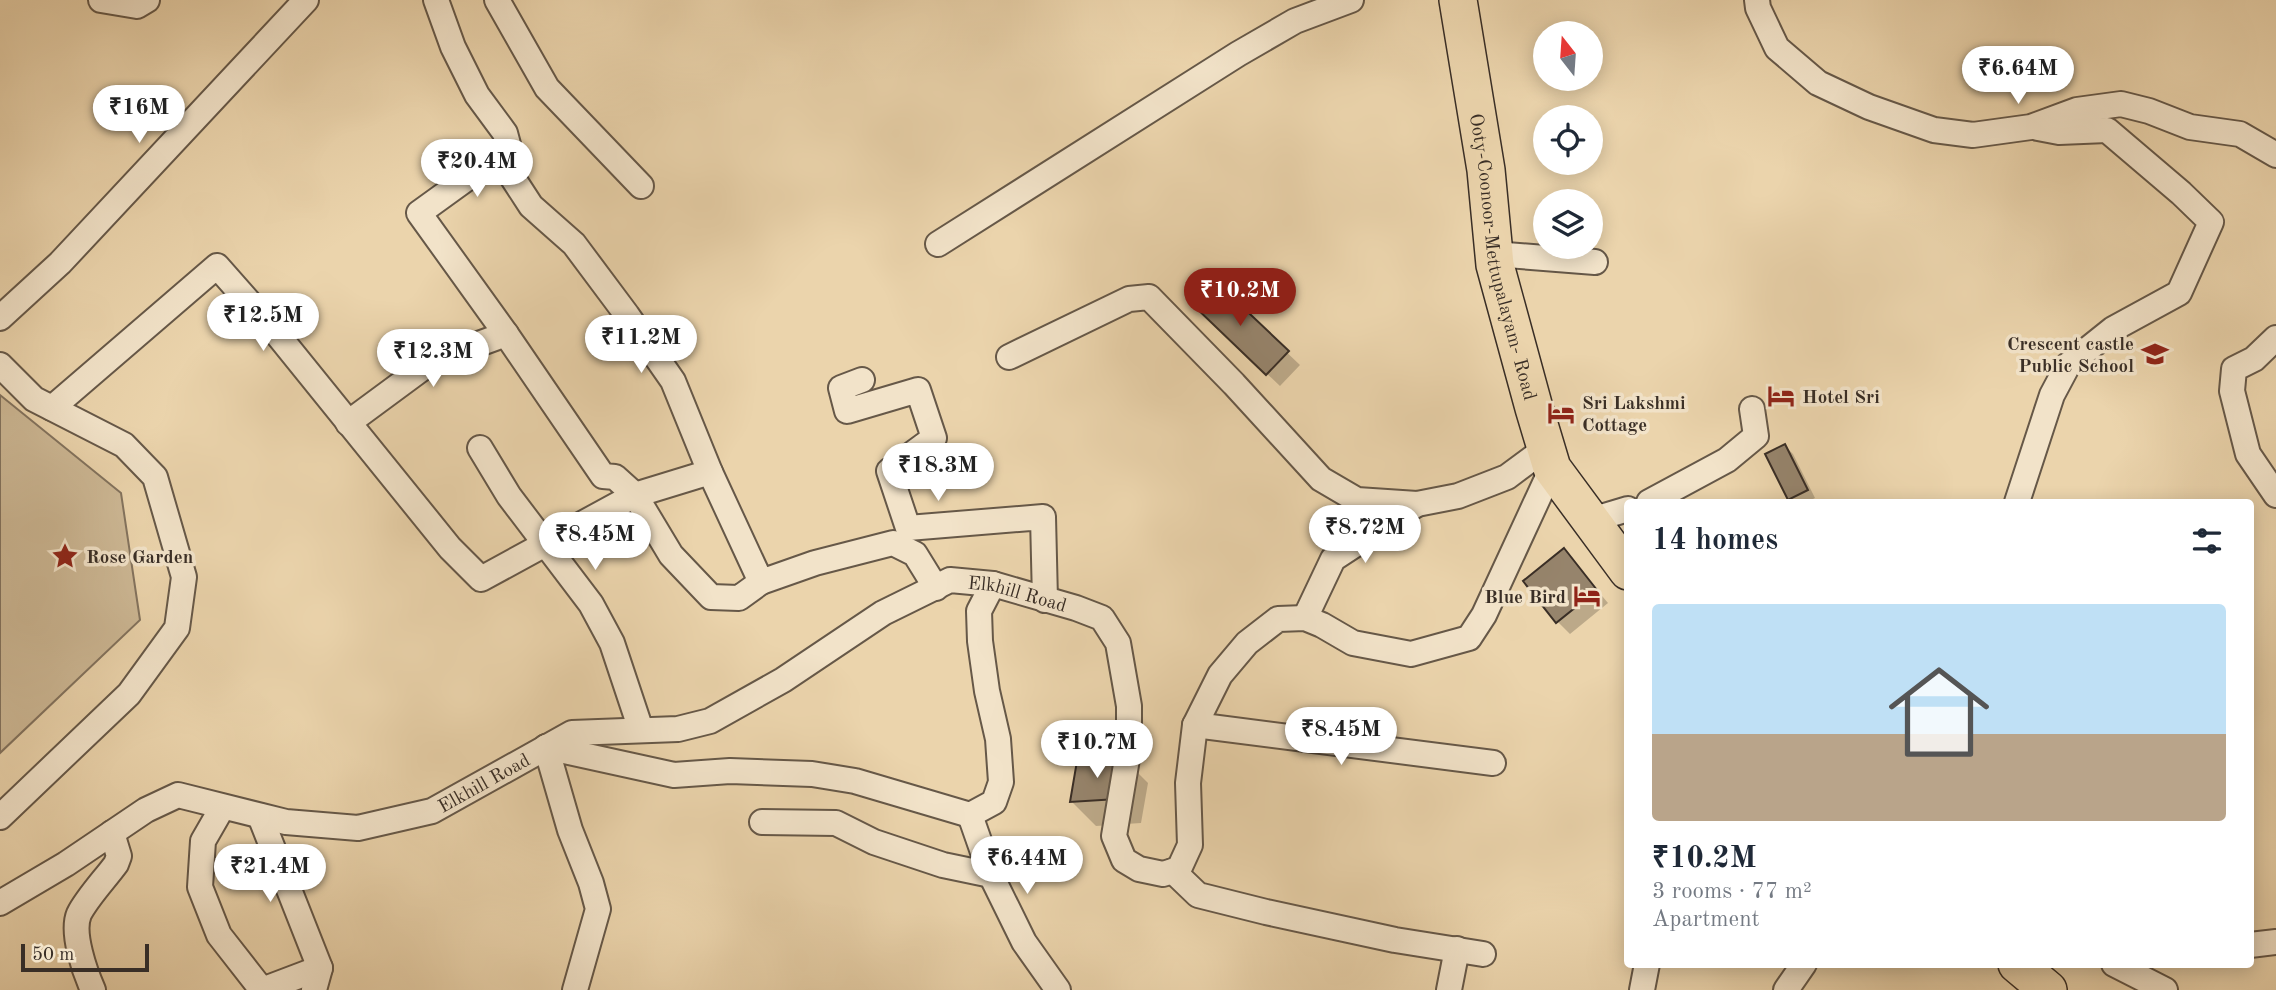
<!DOCTYPE html>
<html lang="en">
<head>
<meta charset="utf-8">
<style>
  body { margin:0; font-family:"Old Standard TT",serif; background:#f6f6f7; color:#1f2937; height:100vh; display:flex; flex-direction:column; font-size:26px; white-space:nowrap }
  * { box-sizing:border-box; margin:0 }
  p { font-size:23px; color:#747a83 }
  .icon { flex:none; width:38px; height:38px; fill:none; stroke:currentColor; stroke-width:2; stroke-linecap:round; stroke-linejoin:round }
  .map { position:relative; flex:1; overflow:hidden }
  .panel { position:absolute; left:1624px; top:499px; width:630px; height:469px; display:flex; flex-direction:column; background:#fff; border-radius:7px; box-shadow:0 4px 18px #0003 }
  .panel>* { flex:none }
  .needle { width:46px; rotate:343deg }
  .buttons { position:absolute; left:1533px; top:21px; display:grid; gap:14px }
  .buttons a { display:grid; place-items:center; width:70px; height:70px; border-radius:50%; background:#fff; box-shadow:0 4px 18px #0003; font-size:35px }
  .scale { position:absolute; left:21px; bottom:18px; width:128px; box-sizing:border-box; padding-left:7px; border:4px solid #392e26; border-top:0; font-size:19px; line-height:24px; white-space:nowrap; color:#392e26; -webkit-text-stroke:5px #f2e3c9; paint-order:stroke }
  .price { position:absolute; translate:-50% -60px; padding:0 16px; border-radius:24px; background:#fff; color:#222; font-size:23px; line-height:46px; filter:drop-shadow(0 2px 4px #0008) }
  .price::after { content:''; position:absolute; left:50%; top:42px; width:21px; height:16px; margin-left:-10px; background:inherit; clip-path:polygon(0 0,100% 0,50% 100%) }
  .price.active { background:#8f2418; color:#fff }
  ul { padding:0; list-style:none }
  li { display:grid; align-content:center; gap:14px; height:371px; padding:0 28px }
  li span { display:grid; place-items:center; height:217px; border-radius:7px; color:#555 }
  li>.icon { margin-inline-start:auto }
  span .icon { width:126px; height:126px; fill:#fffc; stroke-width:1 }
  li b { font-size:30px }
  h2 { display:flex; justify-content:space-between; align-items:center; height:84px; padding:0 28px; font-size:30px }
  .map>svg:first-child { display:block }
  .green { fill:#cdb895; stroke:#83735e; stroke-width:2 }
  .shadow { fill:#0003 }
  .building { fill:#96846c; stroke:#392e26; stroke-width:2 }
  .lines { fill:none; stroke-linecap:round; stroke-linejoin:round }
  .minor-casing { stroke:#665848; stroke-width:28 }
  .highway-casing { stroke:#392e26; stroke-width:40 }
  .minor { stroke:#f2e3c9; stroke-width:24 }
  .highway { stroke:#ebd4ac; stroke-width:37 }
  .labels { text-anchor:middle; stroke-width:7; stroke-linejoin:round; paint-order:stroke }
  .street-label { font-size:19px; fill:#392e26; stroke:#f2e3c9 }
  .poi-label { font-size:19px; font-weight:bold; fill:#392e26; stroke:#f2e3c9; text-anchor:start }
</style>
</head>
<body>
<div class="map">
<svg width="2276" height="990" viewBox="0 0 2276 990">
  <rect width="100%" height="100%" fill="#ebd4ac"/>
  <filter id="stains"><feTurbulence type="fractalNoise" baseFrequency=".00286" numOctaves="4"/><feColorMatrix values="0 0 0 0 .2 0 0 0 0 .09 0 0 0 0 .02 0 0 0 .5 -.17"/></filter>
  <radialGradient id="worn" r=".72"><stop offset=".6" stop-color="#630" stop-opacity="0"/><stop offset="1" stop-color="#630" stop-opacity=".3"/></radialGradient>
  <path class="green" d="M 0,395 L 121,493 L 140,620 L 0,753 Z"/>
  <path class="shadow" d="M 1214,283 L 1300,365 L 1280,386 L 1206,316 Z
    M 1785,446 L 1793,454 L 1815,498 L 1807,502 L 1793,502 L 1790,499 Z
    M 1564,551 L 1608,603 L 1570,634 L 1557,621 Z
    M 1124,759 L 1148,783 L 1141,823 L 1096,826 L 1072,802 L 1079,762 Z"/>
  <path class="building" d="M 1214,280 L 1289,351 L 1266,375 L 1192,304 Z
    M 1785,444 L 1808,490 L 1788,500 L 1765,454 Z
    M 1564,548 L 1597,590 L 1556,623 L 1523,581 Z
    M 1124,757 L 1117,799 L 1070,802 L 1077,761 Z"/>
  <g class="lines">
    <defs>
      <g id="minor">
        <path d="M 101,0 L 137,6 L 147,0"/>
        <path d="M 436,0 L 453,47 L 477,95 L 505,133 L 509,148 L 505,166 L 531,206 L 574,244 L 627,315 L 673,381 L 710,472 L 761,582 L 815,563 L 893,543 L 915,554 L 936,588"/>
        <path d="M 497,0 L 547,88 L 641,186"/>
        <path d="M 1757,0 L 1758,8 L 1777,48 L 1818,83 L 1869,107 L 1934,130 L 1973,135 L 2031,127 L 2077,110 L 2121,104 L 2149,111 L 2190,127 L 2240,134 L 2276,155"/>
        <path d="M 509,148 L 419,213 L 506,334 L 603,476 L 615,477 L 635,495 L 671,555 L 711,597 L 739,598 L 761,582"/>
        <path d="M 938,244 L 1238,54 L 1295,21 L 1351,0"/>
        <path d="M 1494,254 L 1595,262"/>
        <path d="M 0,318 L 60,263 L 306,0"/>
        <path d="M 2276,338 L 2254,359 L 2234,369 L 2232,391 L 2248,454 L 2276,495"/>
        <path d="M 1009,357 L 1129,299 L 1149,297 L 1234,384 L 1321,479 L 1357,500 L 1417,504 L 1458,496 L 1507,477 L 1546,448"/>
        <path d="M 0,365 L 34,399 L 124,445 L 155,477 L 184,577 L 177,628 L 129,694 L 0,817"/>
        <path d="M 862,380 L 841,388 L 847,411 L 918,390 L 934,438 L 889,471 L 908,528 L 1043,517 L 1045,600"/>
        <path d="M 52,408 L 217,266 L 277,334 L 450,548 L 481,579 L 635,495 L 710,472"/>
        <path d="M 348,423 L 432,361 L 506,334"/>
        <path d="M 480,448 L 509,496 L 591,604 L 612,643 L 641,730"/>
        <path d="M 1649,502 L 1727,460 L 1756,436 L 1752,409"/>
        <path d="M 2017,502 L 2052,395 L 2068,365 L 2113,329 L 2179,293 L 2211,222 L 2181,193 L 2107,130 L 2059,132 L 2038,128"/>
        <path d="M 1588,521 L 1628,509"/>
        <path d="M 1305,618 L 1333,559 L 1417,504"/>
        <path d="M 1195,725 L 1493,763"/>
        <path d="M 546,747 L 674,775 L 730,771 L 812,774 L 855,781 L 970,815 L 994,802 L 1001,782 L 998,739 L 987,691 L 980,641 L 979,611 L 993,584"/>
        <path d="M 546,747 L 570,830 L 591,883 L 598,909 L 575,990"/>
        <path d="M 222,808 L 203,841 L 200,887 L 219,935 L 262,990"/>
        <path d="M 970,815 L 991,875 L 1024,942 L 1058,990"/>
        <path d="M 260,816 L 320,968 L 314,990"/>
        <path d="M 762,822 L 836,823 L 874,842 L 943,865 L 991,875"/>
        <path d="M 1173,871 L 1198,895 L 1266,912 L 1395,940 L 1483,954"/>
        <path id="s1" d="M 0,903 L 66,864 L 146,810 L 178,795 L 286,822 L 358,828 L 432,811 L 572,733 L 678,729 L 710,721 L 783,680 L 883,613 L 950,580 L 993,584 L 1076,608 L 1102,618 L 1118,643 L 1129,706 L 1129,747 L 1114,836 L 1124,860 L 1139,869 L 1163,874 L 1179,869 L 1190,845 L 1188,783 L 1195,725 L 1220,675 L 1247,643 L 1278,619 L 1305,618 L 1322,625 L 1353,643 L 1411,654 L 1469,638 L 1484,615 L 1552,468"/>
        <path d="M 2250,945 L 2276,942"/>
        <path d="M 2114,964 L 2165,990"/>
        <path d="M 93,990 C 85,972 71,933 79,914 C 87,898 105,879 116,864 L 119,856 L 112,833"/>
        <path d="M 262,990 L 320,968"/>
        <path d="M 1449,990 L 1457,949"/>
        <path d="M 1642,990 L 1647,964"/>
        <path d="M 1786,990 L 1804,964"/>
      </g>
      <g id="highway">
        <path id="s2" d="M 1458,0 L 1486,170 L 1495,265 L 1534,408 L 1552,468 L 1628,571"/>
        <path d="M 2017,964 L 2048,990"/>
      </g>
    </defs>
    <use href="#minor" class="minor-casing"/>
    <use href="#highway" class="highway-casing"/>
    <use href="#minor" class="minor"/>
    <use href="#highway" class="highway"/>
  </g>
  <defs>
    <symbol id="school-bare" viewBox="-9 -9 18 18"><path d="M0-5L7-2L0 1L-7-2ZM-4 1L0 2.5L4 1V4Q0 6-4 4Z" fill="#8f2418" stroke="#f2e3c9" stroke-width="2.5" paint-order="stroke"/></symbol>
    <symbol id="hotel-bare" viewBox="-9 -9 18 18"><path d="M-6-4.5h1.5V1H6V5H4.5V3h-9V5H-6ZM-4 0a1.8 1.8 0 1 1 3.6 0ZM.5 0V-2.5h3Q6-2.5 6 0Z" fill="#8f2418" stroke="#f2e3c9" stroke-width="2.5" paint-order="stroke"/></symbol>
    <symbol id="sight-bare" viewBox="-9 -9 18 18"><path d="M0-6L1.8-2.2L6-1.7L2.9 1.2L3.7 5.4L0 3.3L-3.7 5.4L-2.9 1.2L-6-1.7L-1.8-2.2Z" fill="#8f2418" stroke="#f2e3c9" stroke-width="2.5" paint-order="stroke"/></symbol>
  </defs>
  <g fill-rule="evenodd">
    <use href="#school-bare" x="2136" y="335" width="38" height="38"/>
    <use href="#hotel-bare" x="1762" y="377" width="38" height="38"/>
    <use href="#hotel-bare" x="1542" y="394" width="38" height="38"/>
    <use href="#sight-bare" x="46" y="537" width="38" height="38"/>
    <use href="#hotel-bare" x="1568" y="577" width="38" height="38"/>
  </g>
  <g class="labels">
    <g class="street-label">
      <text dy="7" stroke="none"><textPath href="#s2" startOffset="261">Ooty-Coonoor-Mettupalayam- Road</textPath></text>
      <text dy="7" stroke="none"><textPath href="#s1" startOffset="1115">Elkhill Road</textPath></text>
      <text dy="7" stroke="none"><textPath href="#s1" startOffset="527">Elkhill Road</textPath></text>
    </g>
    <g class="poi-label">
      <text x="2134" y="350" text-anchor="end">Crescent castle<tspan x="2134" dy="22">Public School</tspan></text>
      <text x="1802" y="403">Hotel Sri</text>
      <text x="1582" y="409">Sri Lakshmi<tspan x="1582" dy="22">Cottage</tspan></text>
      <text x="86" y="563">Rose Garden</text>
      <text x="1566" y="603" text-anchor="end">Blue Bird</text>
    </g>
  </g>
  <rect width="100%" height="100%" filter="url(#stains)"/>
  <rect width="100%" height="100%" fill="url(#worn)"/>
</svg>
<div class="buttons">
<a><svg class="needle" viewBox="-14 -14 28 28"><path d="M0-13l5 13h-10z" fill="#e53935"/><path d="M0 13l5-13h-10z" fill="#747a83"/></svg></a>
<a><svg class="icon" aria-label="locate" viewBox="0 0 24 24"><circle cx="12" cy="12" r="6"/><path d="M12 2v4M12 18v4M2 12h4M18 12h4"/></svg></a>
<a><svg class="icon" aria-label="layers" viewBox="0 0 24 24"><path d="M12 4l9 5-9 5-9-5zM3 14l9 5 9-5"/></svg></a>
</div>
<div class="scale">50 m</div>
<b class="price" style="left:2018px;top:106px">₹6.64M</b>
<b class="price" style="left:139px;top:145px">₹16M</b>
<b class="price" style="left:477px;top:199px">₹20.4M</b>
<b class="price active" style="left:1240px;top:328px">₹10.2M</b>
<b class="price" style="left:263px;top:353px">₹12.5M</b>
<b class="price" style="left:641px;top:375px">₹11.2M</b>
<b class="price" style="left:433px;top:389px">₹12.3M</b>
<b class="price" style="left:938px;top:503px">₹18.3M</b>
<b class="price" style="left:1365px;top:565px">₹8.72M</b>
<b class="price" style="left:595px;top:572px">₹8.45M</b>
<b class="price" style="left:1341px;top:767px">₹8.45M</b>
<b class="price" style="left:1097px;top:780px">₹10.7M</b>
<b class="price" style="left:1027px;top:896px">₹6.44M</b>
<b class="price" style="left:270px;top:904px">₹21.4M</b>
<section class="panel">
<h2>14 homes<svg class="icon" aria-label="filters" viewBox="0 0 24 24"><path d="M4 7h16M4 17h16"/><circle cx="9" cy="7" r="2"/><circle cx="15" cy="17" r="2"/></svg></h2>
<ul>
<li><span style="background:linear-gradient(#bfe0f5 60%,#b9a48a 0)"><svg class="icon" aria-label="home" viewBox="0 0 24 24"><path d="M3 11l9-7 9 7M6 9v11h12V9"/></svg></span><div><b>₹10.2M</b><p>3 rooms · 77 m²</p><p>Apartment</p></div></li>
</ul>
</section>
</div>
</body>
</html>
